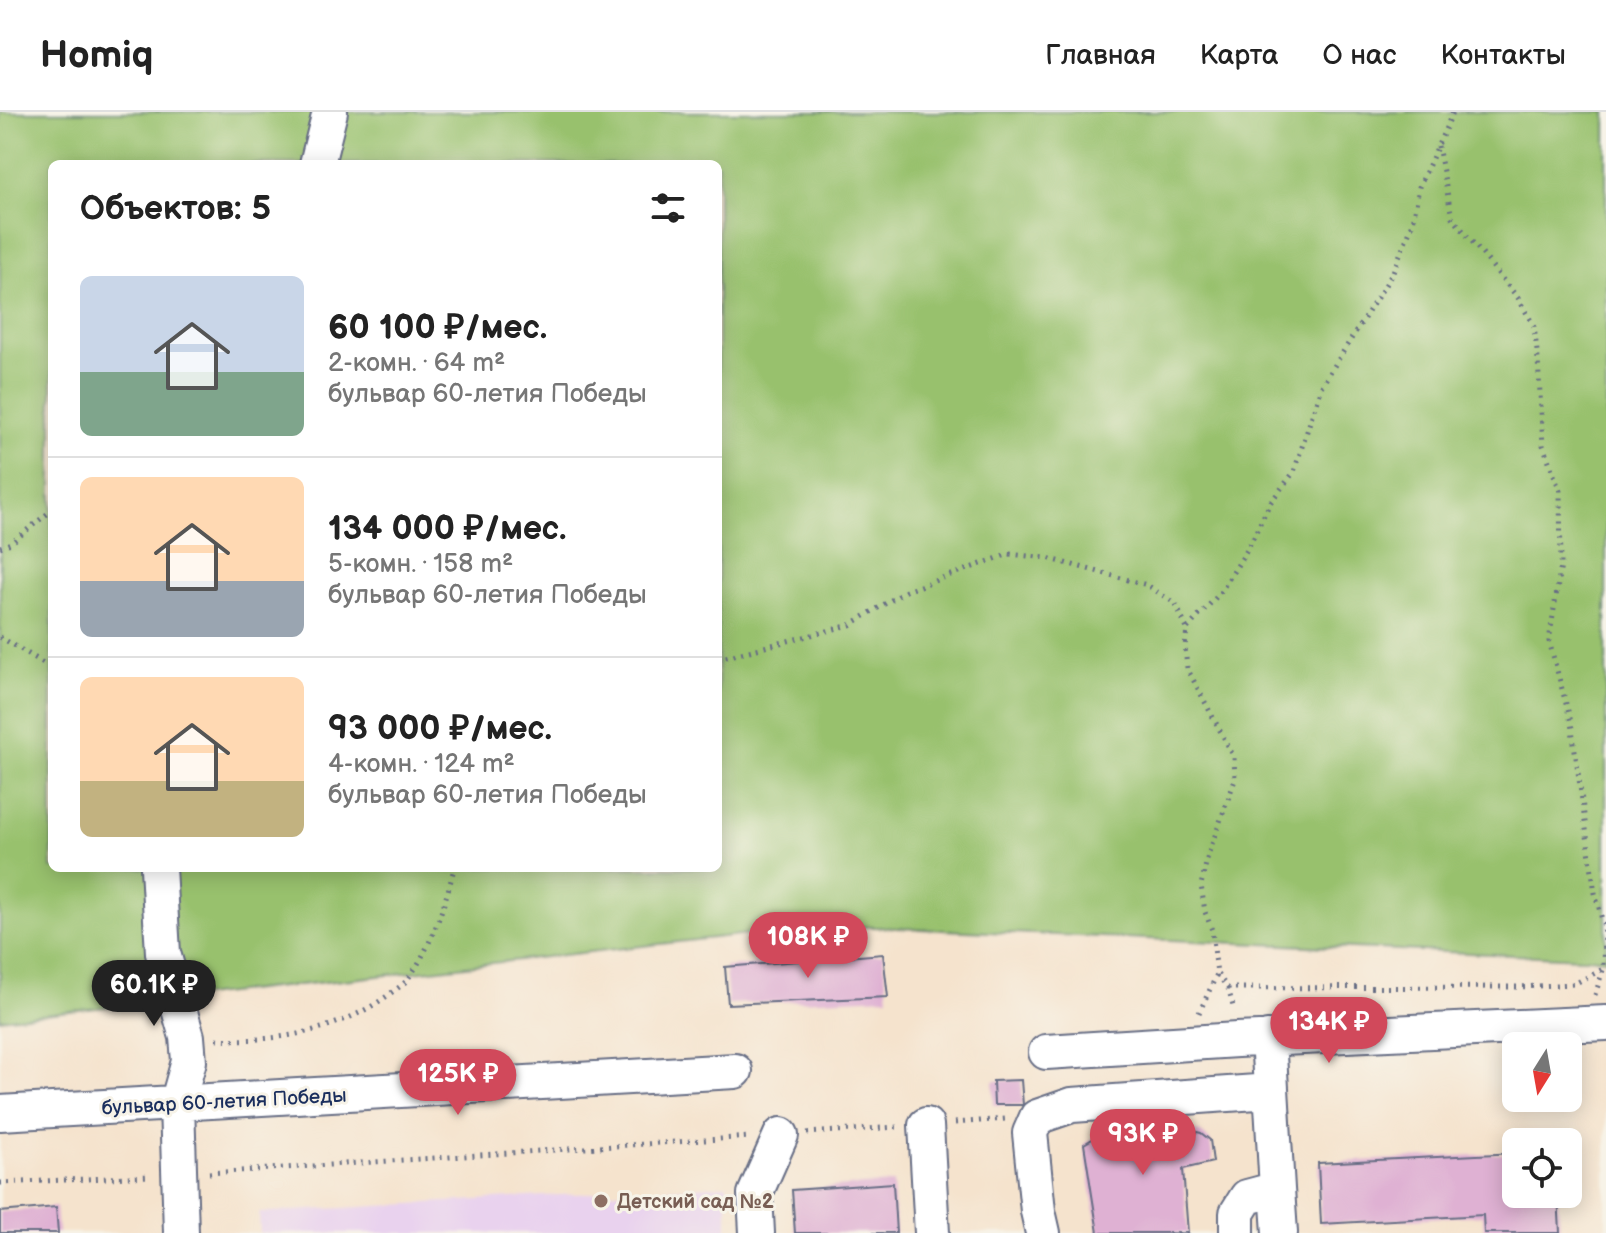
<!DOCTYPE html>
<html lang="ru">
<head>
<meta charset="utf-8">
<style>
  body { margin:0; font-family:"Balsamiq Sans",sans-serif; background:#f6f6f6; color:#222; height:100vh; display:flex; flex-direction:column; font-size:30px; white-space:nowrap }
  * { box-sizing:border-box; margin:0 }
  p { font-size:26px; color:#767676 }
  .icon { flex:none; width:44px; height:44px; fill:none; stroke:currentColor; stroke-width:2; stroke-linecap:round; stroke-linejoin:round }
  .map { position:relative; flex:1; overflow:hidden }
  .details { position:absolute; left:48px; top:48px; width:674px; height:712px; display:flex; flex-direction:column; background:#fff; border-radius:12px; box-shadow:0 4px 20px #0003 }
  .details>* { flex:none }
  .needle { width:52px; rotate:191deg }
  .controls { position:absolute; left:1502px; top:920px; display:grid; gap:16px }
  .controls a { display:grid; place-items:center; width:80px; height:80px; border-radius:12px; background:#fff; box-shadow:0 4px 20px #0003; font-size:40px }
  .price { position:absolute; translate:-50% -68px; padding:0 18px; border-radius:28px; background:#d1495b; color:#fff; font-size:26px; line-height:52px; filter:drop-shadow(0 2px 4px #0008) }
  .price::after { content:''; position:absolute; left:50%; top:48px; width:24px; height:18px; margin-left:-12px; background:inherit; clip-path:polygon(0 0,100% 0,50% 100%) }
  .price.selected { background:#222; color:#fff }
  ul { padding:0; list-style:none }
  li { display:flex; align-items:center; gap:24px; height:200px; padding:0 32px }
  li+li { border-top:2px solid #e0e0e0 }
  li span { display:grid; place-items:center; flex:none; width:224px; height:160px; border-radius:12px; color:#555 }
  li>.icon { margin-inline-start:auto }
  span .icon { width:96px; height:96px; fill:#fffc; stroke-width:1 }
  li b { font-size:34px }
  h2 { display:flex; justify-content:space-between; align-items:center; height:96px; padding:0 32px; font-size:34px }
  header { display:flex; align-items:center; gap:48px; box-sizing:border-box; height:112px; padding:0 40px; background:#fff; border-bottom:2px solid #e0e0e0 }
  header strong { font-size:38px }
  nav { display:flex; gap:44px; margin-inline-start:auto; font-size:28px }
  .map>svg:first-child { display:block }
  .built { fill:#e9d2ee }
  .green { fill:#98c16d; stroke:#5a7866; stroke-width:2; fill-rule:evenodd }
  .building { fill:#dfb1d3 }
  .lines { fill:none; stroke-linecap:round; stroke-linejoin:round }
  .minor-casing { stroke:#676e85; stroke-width:38 }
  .path { stroke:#676e85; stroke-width:5; stroke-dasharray:2 6; stroke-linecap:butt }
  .minor { stroke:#fff; stroke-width:34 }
  .education-dot { fill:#8d6e63; stroke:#f7f3e8; stroke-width:3 }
  .labels { text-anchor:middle; stroke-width:6; stroke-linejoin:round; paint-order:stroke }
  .street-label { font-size:20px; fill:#1b2f5e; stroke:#f7f3e8 }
  .education-label { font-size:20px; font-weight:bold; fill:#785e54; stroke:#f7f3e8; text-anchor:start }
</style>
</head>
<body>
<header>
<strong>Homiq</strong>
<nav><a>Главная</a><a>Карта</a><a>О нас</a><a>Контакты</a></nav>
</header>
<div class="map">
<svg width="1606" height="1121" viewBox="0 0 1606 1121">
  <rect width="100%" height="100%" fill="#f7f3e8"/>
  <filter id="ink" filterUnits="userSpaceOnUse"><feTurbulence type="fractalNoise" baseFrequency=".0125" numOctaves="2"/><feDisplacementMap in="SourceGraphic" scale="16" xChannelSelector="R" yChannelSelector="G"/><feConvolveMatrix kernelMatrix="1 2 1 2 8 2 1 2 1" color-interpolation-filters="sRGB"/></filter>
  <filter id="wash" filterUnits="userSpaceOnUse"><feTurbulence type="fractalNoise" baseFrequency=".006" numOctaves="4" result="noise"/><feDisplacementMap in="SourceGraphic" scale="32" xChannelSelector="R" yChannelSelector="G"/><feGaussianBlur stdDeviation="1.8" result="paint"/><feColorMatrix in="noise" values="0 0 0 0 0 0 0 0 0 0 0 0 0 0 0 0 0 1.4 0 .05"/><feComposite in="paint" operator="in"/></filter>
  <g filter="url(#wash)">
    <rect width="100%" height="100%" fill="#f5e3cd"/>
    <path class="built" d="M 727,1073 L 727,1121 L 260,1121 L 259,1101 Z"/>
    <path class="green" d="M 0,0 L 1606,0 L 1606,847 L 827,813 L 0,907 ZM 52,52 L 718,52 L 718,756 L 52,756 Z"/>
    <g id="blocks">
      <path class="building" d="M 883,842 L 888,885 L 728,892 L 725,855 Z
        M 1021,968 L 1023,993 L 994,993 L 993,969 Z
        M 1142,1010 L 1172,1014 L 1201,1021 L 1210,1028 L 1213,1050 L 1183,1057 L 1188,1121 L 1098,1121 L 1084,1032 L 1111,1016 Z
        M 1516,1041 L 1516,1082 L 1558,1082 L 1560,1121 L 1484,1121 L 1483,1103 L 1321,1112 L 1318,1051 Z
        M 893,1071 L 896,1121 L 795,1121 L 792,1078 Z
        M 56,1095 L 58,1121 L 0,1121 L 0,1100 Z"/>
    </g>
  </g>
  <g filter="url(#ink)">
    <use href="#blocks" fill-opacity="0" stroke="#676e85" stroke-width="2"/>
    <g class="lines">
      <defs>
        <path id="minor" d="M 317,52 L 330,0
          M 158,756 L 163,841 L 187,925 L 189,949 L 177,992 L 181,1121
          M 1046,940 L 1237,928 L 1606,911
          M 0,1001 L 735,959
          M 926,1013 L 932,1121
          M 1277,1077 L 1280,1121
          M 757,1121 L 755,1082 L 781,1023
          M 1043,1121 L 1038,1099 L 1030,1021 L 1037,1005 L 1072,993 L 1271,979
          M 1237,1121 L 1237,1101 L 1247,1085 L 1277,1077 L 1268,926"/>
      </defs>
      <use href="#minor" class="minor-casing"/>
      <path class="path" d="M 1438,34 L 1452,105 L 1518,186 L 1534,214 L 1538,247 L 1543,333 L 1560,379 L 1561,453 L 1549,529 L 1571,610 L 1595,781 L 1604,815 L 1603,857 L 1574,872 L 1520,875 L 1228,876 L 1217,862 L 1212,818 L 1205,800 L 1201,773 L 1208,743 L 1235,668 L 1234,645 L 1187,556 L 1185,535 L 1187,517 L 1220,481 L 1247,438 L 1270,391 L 1294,360 L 1321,275 L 1392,162 L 1413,111 L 1419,75 L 1453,0
        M 0,435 L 11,431 L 52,398
        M 0,525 L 52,556
        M 718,547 L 850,513 L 906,479 L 1009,442 L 1047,446 L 1147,473 L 1176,492 L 1187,517
        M 1228,876 L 1234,898
        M 1595,883 L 1603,858
        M 1199,901 L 1217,862
        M 217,927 C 275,931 339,919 387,884 C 393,879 401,875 406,869 C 429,842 446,790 454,756
        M 955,1011 L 1005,1007
        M 807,1021 L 897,1015
        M 209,1061 L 750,1025
        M 0,1071 L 151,1064"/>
      <use href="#minor" class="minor"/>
    </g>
  </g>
  <circle class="education-dot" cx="601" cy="1089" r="8"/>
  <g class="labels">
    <g class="street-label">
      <text transform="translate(224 989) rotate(-3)" y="7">бульвар 60-летия Победы</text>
    </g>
    <g class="education-label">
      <text x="617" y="1096">Детский сад №2</text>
    </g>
  </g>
</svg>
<div class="controls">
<a><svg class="needle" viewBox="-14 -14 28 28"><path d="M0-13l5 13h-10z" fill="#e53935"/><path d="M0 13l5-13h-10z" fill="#767676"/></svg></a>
<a><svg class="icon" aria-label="locate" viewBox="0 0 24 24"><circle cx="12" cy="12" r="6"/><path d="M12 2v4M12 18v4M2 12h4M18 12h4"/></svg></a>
</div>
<b class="price" style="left:808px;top:868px">108K ₽</b>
<b class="price selected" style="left:154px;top:916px">60.1K ₽</b>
<b class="price" style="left:1329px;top:953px">134K ₽</b>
<b class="price" style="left:458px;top:1005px">125K ₽</b>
<b class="price" style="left:1143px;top:1065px">93K ₽</b>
<section class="details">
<h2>Объектов: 5<svg class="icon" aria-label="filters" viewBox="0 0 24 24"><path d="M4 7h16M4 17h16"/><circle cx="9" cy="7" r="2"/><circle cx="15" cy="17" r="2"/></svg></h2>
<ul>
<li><span style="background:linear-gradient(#c9d6e8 60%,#7fa58c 0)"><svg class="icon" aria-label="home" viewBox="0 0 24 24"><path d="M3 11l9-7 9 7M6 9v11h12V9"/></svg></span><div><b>60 100 ₽/мес.</b><p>2-комн. · 64 m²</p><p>бульвар 60-летия Победы</p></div></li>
<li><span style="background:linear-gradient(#ffd9b3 65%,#9aa5b1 0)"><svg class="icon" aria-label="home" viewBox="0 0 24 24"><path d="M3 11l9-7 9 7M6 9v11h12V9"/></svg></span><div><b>134 000 ₽/мес.</b><p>5-комн. · 158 m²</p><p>бульвар 60-летия Победы</p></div></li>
<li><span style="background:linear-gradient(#ffd9b3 65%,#c2b280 0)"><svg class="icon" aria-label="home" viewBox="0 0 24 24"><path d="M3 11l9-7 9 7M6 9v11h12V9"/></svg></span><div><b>93 000 ₽/мес.</b><p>4-комн. · 124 m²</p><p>бульвар 60-летия Победы</p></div></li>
</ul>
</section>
</div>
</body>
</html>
